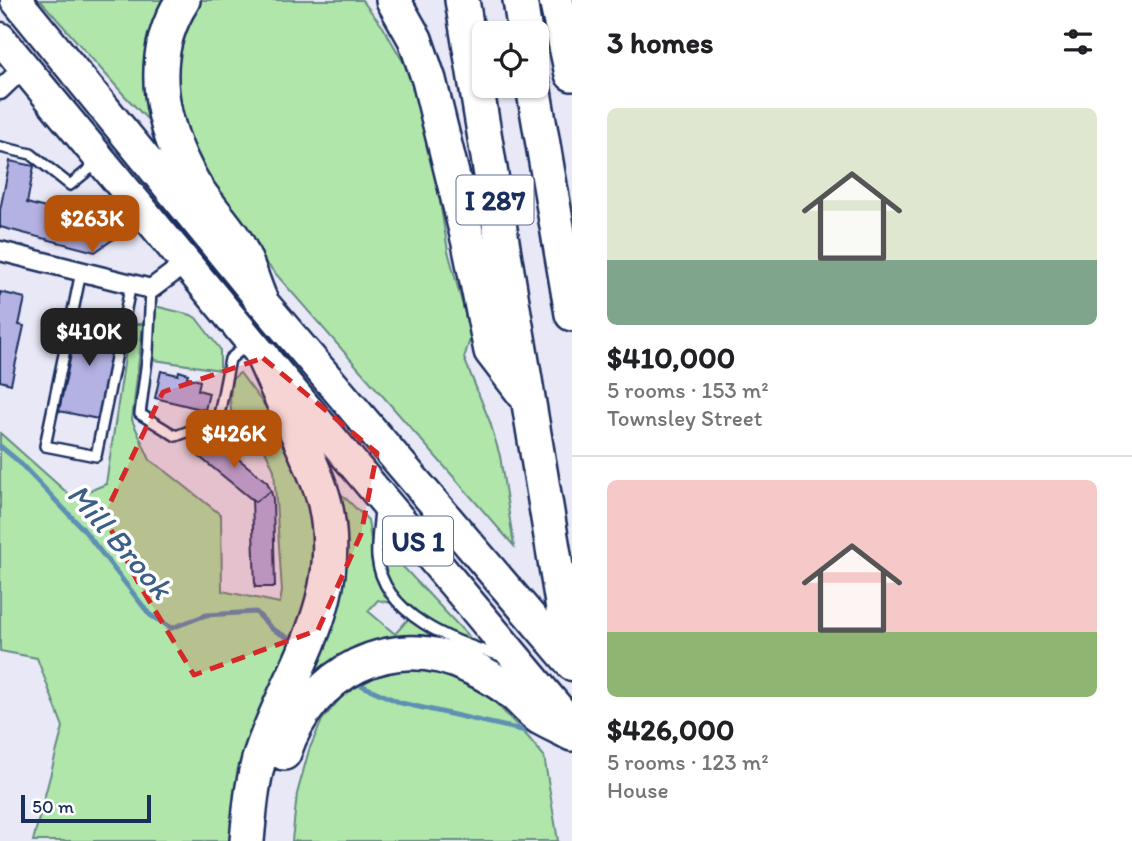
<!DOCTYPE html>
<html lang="en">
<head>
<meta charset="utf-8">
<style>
  body { margin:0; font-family:Itim,sans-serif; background:#f2f2f2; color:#202124; height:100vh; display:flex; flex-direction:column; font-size:26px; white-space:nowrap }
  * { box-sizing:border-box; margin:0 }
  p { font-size:23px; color:#757577 }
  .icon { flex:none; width:38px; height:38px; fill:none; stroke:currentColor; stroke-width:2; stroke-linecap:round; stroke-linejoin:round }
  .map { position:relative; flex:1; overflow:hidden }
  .sheet { display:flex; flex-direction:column; background:#fff; width:560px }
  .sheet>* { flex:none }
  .buttons { position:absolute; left:472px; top:21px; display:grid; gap:14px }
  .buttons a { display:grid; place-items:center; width:77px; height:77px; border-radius:10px; background:#fff; box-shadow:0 2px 5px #0004; font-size:35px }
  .scale { position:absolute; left:21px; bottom:18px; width:130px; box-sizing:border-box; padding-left:7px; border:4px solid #1b2f5e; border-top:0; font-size:19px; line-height:24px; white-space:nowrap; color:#1b2f5e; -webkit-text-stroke:5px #fff; paint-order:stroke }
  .price { position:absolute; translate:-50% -60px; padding:0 16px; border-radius:14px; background:#b45309; color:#fff; font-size:23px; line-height:46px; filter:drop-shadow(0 2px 4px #0008) }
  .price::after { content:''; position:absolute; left:50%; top:42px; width:21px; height:16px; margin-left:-10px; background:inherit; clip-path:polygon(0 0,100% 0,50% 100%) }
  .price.selected { background:#222; color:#fff }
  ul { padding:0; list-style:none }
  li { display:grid; align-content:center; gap:14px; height:371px; padding:0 35px }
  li+li { border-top:2px solid #e0e0e0 }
  li span { display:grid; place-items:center; height:217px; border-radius:10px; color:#555 }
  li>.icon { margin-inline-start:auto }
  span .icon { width:126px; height:126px; fill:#fffc; stroke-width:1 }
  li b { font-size:30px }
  h2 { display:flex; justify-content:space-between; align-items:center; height:84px; padding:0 35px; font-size:30px }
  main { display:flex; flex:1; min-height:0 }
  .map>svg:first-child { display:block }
  .green { fill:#b0e6a9; stroke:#668a84; stroke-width:2 }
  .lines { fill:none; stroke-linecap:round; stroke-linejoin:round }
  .stream { stroke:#5d90b3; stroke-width:5 }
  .building { fill:#b4b1e3; stroke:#1b2f5e; stroke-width:2 }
  .service-casing { stroke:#1b2f5e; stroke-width:14 }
  .minor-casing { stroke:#1b2f5e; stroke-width:23 }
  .trunk-casing { stroke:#1b2f5e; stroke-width:35 }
  .motorway-casing { stroke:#1b2f5e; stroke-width:38 }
  .service { stroke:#fff; stroke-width:9 }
  .minor { stroke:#fff; stroke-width:18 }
  .trunk { stroke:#fff; stroke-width:30 }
  .motorway { stroke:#fff; stroke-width:33 }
  .marked { fill:#d62828; fill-opacity:0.2; stroke:#d62828; stroke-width:5; stroke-dasharray:14 9; stroke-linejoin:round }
  .labels { text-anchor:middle; stroke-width:7; stroke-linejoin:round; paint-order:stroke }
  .shield { fill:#fff; stroke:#5f6d8e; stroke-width:2 }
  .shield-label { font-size:28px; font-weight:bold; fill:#1b2f5e }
  .water-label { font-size:32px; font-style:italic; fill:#3c5f88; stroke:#fff }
</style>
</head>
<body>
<main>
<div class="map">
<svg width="572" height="841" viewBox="0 0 572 841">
  <rect width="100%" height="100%" fill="#e8e8f7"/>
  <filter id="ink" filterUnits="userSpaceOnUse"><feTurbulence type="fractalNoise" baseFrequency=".0143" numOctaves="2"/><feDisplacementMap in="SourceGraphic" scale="14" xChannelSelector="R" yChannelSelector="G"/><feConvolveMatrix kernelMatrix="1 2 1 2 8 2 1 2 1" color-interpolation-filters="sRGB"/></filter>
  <g filter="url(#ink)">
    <path class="green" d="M 40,0 L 170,0 L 152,124 L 124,95 Z
      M 195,0 L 362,0 L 383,27 L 412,77 L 435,171 L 448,251 L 471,336 L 464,358 L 490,422 L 500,456 L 514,546 L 240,233 L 193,163 L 169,79 Z
      M 155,306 L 191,315 L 196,318 L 220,349 L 220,370 L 155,360 L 152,347 Z
      M 130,324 L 143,324 L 132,420 L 150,460 L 167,472 L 221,515 L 222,591 L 280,603 L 282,591 L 274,470 L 260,439 L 232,420 L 230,399 L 232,379 L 240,373 L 275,419 L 315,501 L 316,564 L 308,624 L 295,629 L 287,660 L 233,841 L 33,841 L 63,727 L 37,658 L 0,651 L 0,433 L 73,498 L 106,484 Z
      M 334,487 L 368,520 L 375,567 L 382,587 L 395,604 L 378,600 L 368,611 L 395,634 L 409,618 L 433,634 L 460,647 C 430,647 368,641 342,655 C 324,664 311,679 299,695 Z
      M 385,538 L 393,547 L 389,552 L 471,639 L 469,641 C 432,624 395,609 384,565 C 381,556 380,547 385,538 Z
      M 407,669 L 429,671 L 451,675 L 473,685 L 491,698 L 528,737 L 544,756 L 558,841 L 292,841 L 297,794 L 309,750 L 322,720 L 344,694 L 375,677 Z"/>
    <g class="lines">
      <path class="stream" d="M 0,446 L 17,460 L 83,529 L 150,615 L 172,628 L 206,615 L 256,612 L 272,629 L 292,640
        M 356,683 L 401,703 L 535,733"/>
    </g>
    <path class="building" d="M 10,161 L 34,166 L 27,203 L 100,223 L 104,219 L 118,236 L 95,252 L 0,227 L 0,210 Z
      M 0,292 L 25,298 L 19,325 L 24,326 L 11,384 L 0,381 Z
      M 79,317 L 118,325 L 98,419 L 59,411 Z
      M 161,371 L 178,375 L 179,371 L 188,374 L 187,377 L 200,381 L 198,390 L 209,393 L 205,410 L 155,398 Z
      M 210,436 L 267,482 L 271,491 L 255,502 L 196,454 Z
      M 271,491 L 273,499 L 275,587 L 255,587 L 252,499 L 255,502 Z"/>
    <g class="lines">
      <defs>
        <path id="service" d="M 0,147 L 31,154 L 70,185 L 97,163
          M 81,272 L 45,446 L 96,456 L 131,284
          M 151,289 L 148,352 L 140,414 L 176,436 L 208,424 L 219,415 L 230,359 L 248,344
          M 380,509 C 379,525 376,541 377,557 C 383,616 454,642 501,656"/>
        <path id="minor" d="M 0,90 L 24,67
          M 0,251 L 151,289 L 186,263"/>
        <path id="trunk" d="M 16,0 L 260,299 L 572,665
          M 0,38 L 251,342 L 572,725"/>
        <path id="motorway" d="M 183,0 C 145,58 161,127 193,183 C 205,203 222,220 235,240 C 246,257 252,280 260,299
          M 393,0 L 415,39 L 429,80 L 469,243 L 491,351 L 524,394
          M 462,0 L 572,663
          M 520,0 L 525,33
          M 556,0 L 572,74
          M 533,86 L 572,314
          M 284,753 C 310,673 392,628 470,667 C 486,674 502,684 515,695 C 523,702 530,711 539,717 C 549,723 561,728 572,734
          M 247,841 C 250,809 252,777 263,747 C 294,663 346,599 325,504 C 320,483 311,464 302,444 C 289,415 276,386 263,357"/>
      </defs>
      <use href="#service" class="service-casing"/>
      <use href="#minor" class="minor-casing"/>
      <use href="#trunk" class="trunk-casing"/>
      <use href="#motorway" class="motorway-casing"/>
      <use href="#service" class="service"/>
      <use href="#minor" class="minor"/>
      <use href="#trunk" class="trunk"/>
      <use href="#motorway" class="motorway"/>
    </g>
  </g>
  <path class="marked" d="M 263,358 L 377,453 L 361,534 L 318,630 L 194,675 L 139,584 L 104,516 L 163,392 Z"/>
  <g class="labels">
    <g class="shield">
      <rect x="456.5" y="175.5" width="77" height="49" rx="5"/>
      <rect x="383" y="516.5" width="70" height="49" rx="5"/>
    </g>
    <g class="shield-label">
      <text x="495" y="210">I 287</text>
      <text x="418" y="551">US 1</text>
    </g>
    <g class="water-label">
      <text transform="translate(120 541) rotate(49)" y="11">Mill Brook</text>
    </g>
  </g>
</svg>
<div class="buttons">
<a><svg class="icon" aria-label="locate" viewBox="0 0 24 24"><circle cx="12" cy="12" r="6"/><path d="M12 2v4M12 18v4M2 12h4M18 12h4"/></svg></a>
</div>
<div class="scale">50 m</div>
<b class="price" style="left:92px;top:255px">$263K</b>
<b class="price selected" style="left:89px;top:368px">$410K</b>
<b class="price" style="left:234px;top:470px">$426K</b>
</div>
<section class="sheet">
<h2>3 homes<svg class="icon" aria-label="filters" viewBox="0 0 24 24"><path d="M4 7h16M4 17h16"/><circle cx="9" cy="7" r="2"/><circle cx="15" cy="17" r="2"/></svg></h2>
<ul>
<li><span style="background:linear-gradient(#dfe7d0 70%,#7fa58c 0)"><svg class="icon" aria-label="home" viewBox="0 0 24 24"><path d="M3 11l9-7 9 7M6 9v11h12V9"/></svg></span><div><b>$410,000</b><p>5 rooms · 153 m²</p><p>Townsley Street</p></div></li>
<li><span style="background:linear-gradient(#f6c9c9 70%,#8fb573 0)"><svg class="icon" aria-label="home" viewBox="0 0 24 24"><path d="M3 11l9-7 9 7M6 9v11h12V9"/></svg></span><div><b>$426,000</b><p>5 rooms · 123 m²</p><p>House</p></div></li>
</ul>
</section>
</main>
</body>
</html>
